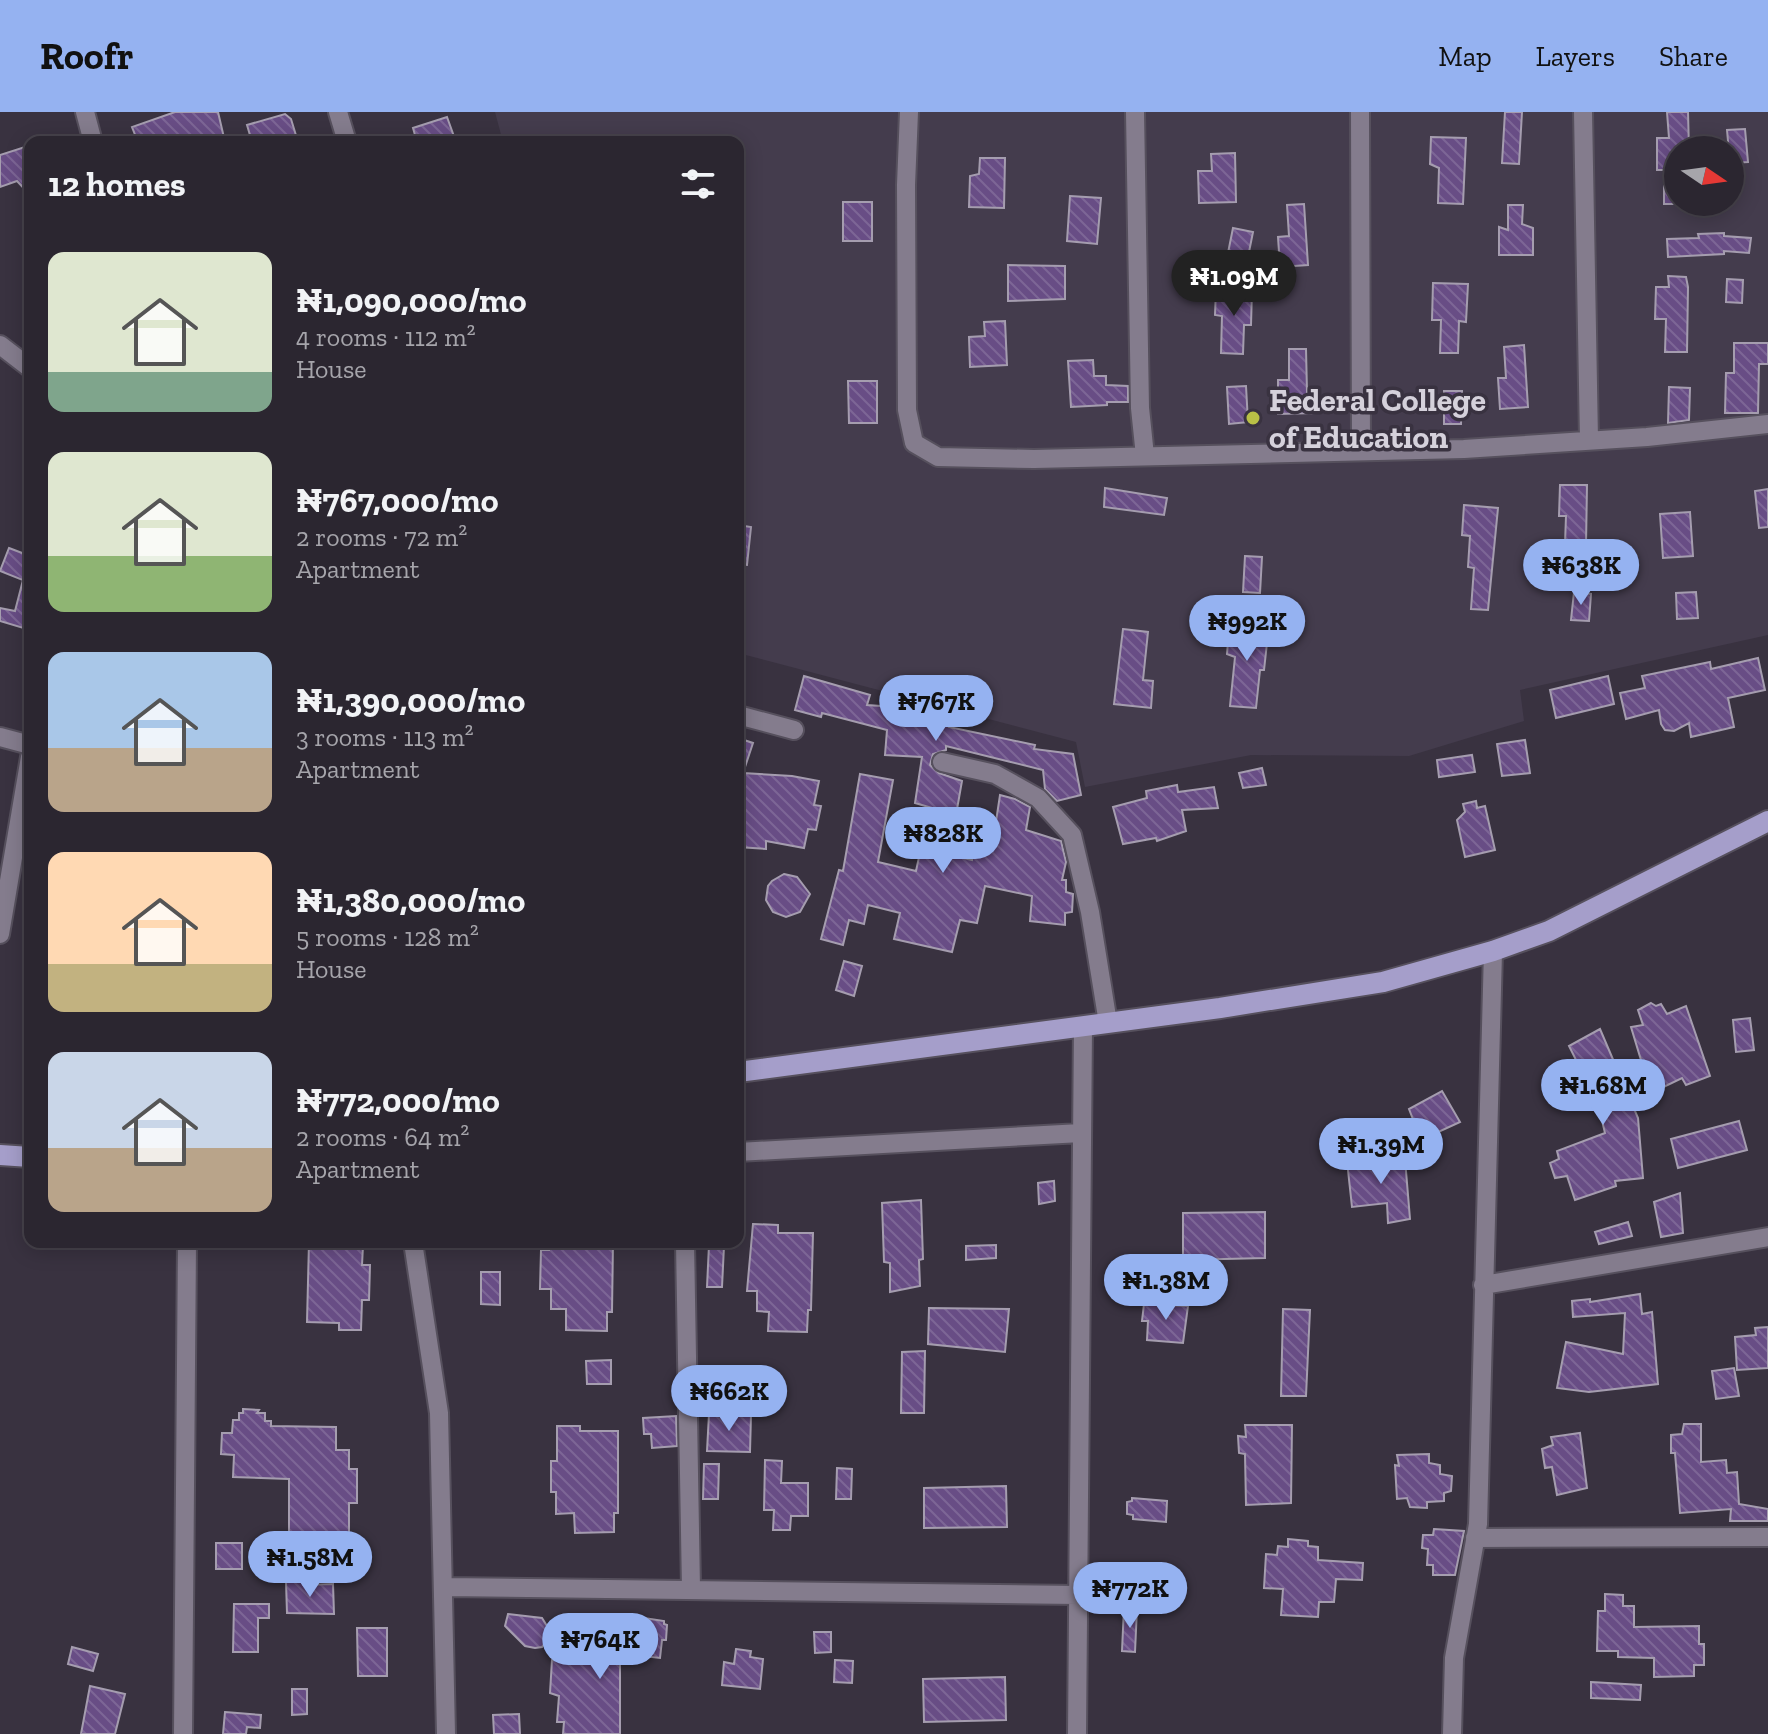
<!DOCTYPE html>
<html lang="en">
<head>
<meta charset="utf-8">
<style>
  body { margin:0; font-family:"Zilla Slab",serif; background:#37323c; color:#f1f3f6; height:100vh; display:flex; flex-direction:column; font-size:30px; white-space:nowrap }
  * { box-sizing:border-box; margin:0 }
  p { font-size:26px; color:#a6a5ab }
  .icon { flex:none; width:44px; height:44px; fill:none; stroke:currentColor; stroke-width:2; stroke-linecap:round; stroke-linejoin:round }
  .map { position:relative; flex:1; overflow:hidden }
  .details { position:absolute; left:24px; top:24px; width:720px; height:1112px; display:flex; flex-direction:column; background:#2b2630; border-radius:16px; box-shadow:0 4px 20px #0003,0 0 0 2px #47434c }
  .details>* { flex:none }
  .needle { width:52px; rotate:103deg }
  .controls { position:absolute; left:1664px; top:24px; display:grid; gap:16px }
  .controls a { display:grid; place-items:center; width:80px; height:80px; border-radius:50%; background:#2b2630; box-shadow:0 4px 20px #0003,0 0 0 2px #47434c; font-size:40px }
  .price { position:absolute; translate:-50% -68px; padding:0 18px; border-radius:28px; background:#95b2f1; color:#111; font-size:26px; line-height:52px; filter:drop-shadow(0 2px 4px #0008) }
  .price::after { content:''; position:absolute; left:50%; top:48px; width:24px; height:18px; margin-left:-12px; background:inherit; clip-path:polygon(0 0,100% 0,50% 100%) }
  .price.current { background:#222; color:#fff }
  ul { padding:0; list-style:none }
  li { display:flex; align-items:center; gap:24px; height:200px; padding:0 24px }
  li span { display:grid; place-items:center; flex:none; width:224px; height:160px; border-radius:16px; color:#555 }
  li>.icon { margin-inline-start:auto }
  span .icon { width:96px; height:96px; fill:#fffc; stroke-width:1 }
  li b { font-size:34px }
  h2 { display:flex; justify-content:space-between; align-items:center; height:96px; padding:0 24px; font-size:34px }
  header { display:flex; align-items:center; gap:48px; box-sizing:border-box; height:112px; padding:0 40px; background:#95b2f1; color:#111 }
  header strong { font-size:38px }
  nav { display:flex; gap:44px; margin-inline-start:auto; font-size:28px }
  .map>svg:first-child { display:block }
  .education { fill:#443c4d; fill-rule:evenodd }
  .building { fill:url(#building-back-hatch); stroke:#a59daf; stroke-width:2 }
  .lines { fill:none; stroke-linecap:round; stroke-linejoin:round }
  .minor-casing { stroke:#56505d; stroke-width:22 }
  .major-casing { stroke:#56505d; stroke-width:24 }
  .minor { stroke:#847c8d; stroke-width:18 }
  .major { stroke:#a59eca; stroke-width:20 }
  .poi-dot { fill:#b9c046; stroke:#393240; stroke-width:3 }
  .labels { text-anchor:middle; stroke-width:7; stroke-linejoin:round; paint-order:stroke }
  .poi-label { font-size:32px; font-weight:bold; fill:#d5d1db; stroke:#393240; text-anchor:start }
</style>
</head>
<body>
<header>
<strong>Roofr</strong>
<nav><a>Map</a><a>Layers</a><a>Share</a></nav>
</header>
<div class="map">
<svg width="1768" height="1622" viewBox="0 0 1768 1622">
  <defs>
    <pattern id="building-back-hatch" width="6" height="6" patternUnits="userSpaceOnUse" patternTransform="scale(2)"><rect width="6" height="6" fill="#684d85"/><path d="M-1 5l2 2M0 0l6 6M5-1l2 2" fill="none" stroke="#7d6696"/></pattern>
  </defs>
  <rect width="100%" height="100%" fill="#393240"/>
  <path class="education" d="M 495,0 L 1768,0 L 1768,523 L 1520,578 L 1524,609 L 1409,644 L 1251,643 L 1085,675 L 1076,630 L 738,541 L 738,30 L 503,30 ZM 1678,38 L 1730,38 L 1730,90 L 1678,90 Z"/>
  <path class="building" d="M 175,0 L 218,0 L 225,30 L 138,30 L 132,15 Z
    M 1505,0 L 1522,0 L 1519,52 L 1502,51 Z
    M 1667,0 L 1688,0 L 1689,38 L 1678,38 L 1678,92 L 1664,92 L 1664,58 L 1657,58 L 1657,26 L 1669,26 Z
    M 285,2 L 291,7 L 298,30 L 252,30 L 247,13 Z
    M 447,5 L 456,30 L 417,30 L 413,16 Z
    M 1745,17 L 1748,50 L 1730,51 L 1727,18 Z
    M 1431,25 L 1466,26 L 1463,92 L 1438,91 L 1439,56 L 1430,52 Z
    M 25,35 L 30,52 L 30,83 L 17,69 L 0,75 L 0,43 Z
    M 1235,41 L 1236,90 L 1199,91 L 1198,59 L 1212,59 L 1211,42 Z
    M 980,46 L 1005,46 L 1004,96 L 969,95 L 970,64 L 979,62 Z
    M 1070,84 L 1101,86 L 1097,132 L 1067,129 Z
    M 843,90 L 872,90 L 872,129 L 843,129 Z
    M 1304,92 L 1308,153 L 1280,155 L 1278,125 L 1289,124 L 1287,93 Z
    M 1508,93 L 1523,93 L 1522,112 L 1533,116 L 1533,143 L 1499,143 L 1499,115 L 1508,118 Z
    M 1233,116 L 1253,120 L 1247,150 L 1227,146 Z
    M 1724,121 L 1724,124 L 1751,126 L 1749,141 L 1724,139 L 1724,142 L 1668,145 L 1667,127 L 1699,126 L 1698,122 Z
    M 1008,153 L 1065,154 L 1065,187 L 1008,189 Z
    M 1668,164 L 1686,165 L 1688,175 L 1687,240 L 1665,240 L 1666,207 L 1655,207 L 1656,175 L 1669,175 Z
    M 1727,167 L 1743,168 L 1742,191 L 1726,190 Z
    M 1433,171 L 1468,172 L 1466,210 L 1459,209 L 1458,241 L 1440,241 L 1441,208 L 1432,208 Z
    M 1216,177 L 1252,178 L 1251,213 L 1244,213 L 1243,242 L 1221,241 L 1222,204 L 1215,203 Z
    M 1005,209 L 1007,253 L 970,255 L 969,225 L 985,224 L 984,210 Z
    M 1734,231 L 1768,231 L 1768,252 L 1759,252 L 1758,301 L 1725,301 L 1726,261 L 1734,261 Z
    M 1524,233 L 1528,295 L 1500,297 L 1498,266 L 1506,266 L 1504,235 Z
    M 1289,237 L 1306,237 L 1307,280 L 1315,280 L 1316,301 L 1278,302 L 1278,268 L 1289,268 Z
    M 1093,248 L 1094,264 L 1106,264 L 1106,273 L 1128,274 L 1128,290 L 1107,290 L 1107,293 L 1071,295 L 1068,249 Z
    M 848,269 L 877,269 L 877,311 L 849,311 Z
    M 1246,274 L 1248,310 L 1229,312 L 1227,275 Z
    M 1669,275 L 1690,276 L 1689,308 L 1668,311 Z
    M 1444,279 L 1462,279 L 1461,312 L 1444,312 Z
    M 1560,373 L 1587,373 L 1586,433 L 1565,432 L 1566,404 L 1559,404 Z
    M 1105,376 L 1167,386 L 1164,403 L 1104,395 Z
    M 1768,377 L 1768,415 L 1759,416 L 1755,379 Z
    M 1464,393 L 1498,396 L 1488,498 L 1471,497 L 1474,456 L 1468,455 L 1470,424 L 1462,423 Z
    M 1690,400 L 1693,444 L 1663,446 L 1660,402 Z
    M 738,413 L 751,415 L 747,453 L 738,452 Z
    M 9,436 L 30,444 L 30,518 L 0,509 L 0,496 L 15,499 L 23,468 L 0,459 Z
    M 1245,444 L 1262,445 L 1260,481 L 1243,480 Z
    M 1574,480 L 1591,482 L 1589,509 L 1571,508 Z
    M 1696,480 L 1698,506 L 1677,507 L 1676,481 Z
    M 1245,511 L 1269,513 L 1264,558 L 1260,558 L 1256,596 L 1230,594 L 1235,545 L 1227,542 L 1229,518 L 1245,519 Z
    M 1123,517 L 1148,520 L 1143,568 L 1153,569 L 1151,596 L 1114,592 Z
    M 1758,546 L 1765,578 L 1728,586 L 1734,615 L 1691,625 L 1689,611 L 1674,619 L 1665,618 L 1661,612 L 1659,598 L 1626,607 L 1620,581 L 1645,576 L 1642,564 L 1710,550 L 1711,557 Z
    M 804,564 L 870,583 L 867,593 L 910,596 L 950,603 L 949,615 L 1035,633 L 1034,637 L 1073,642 L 1081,683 L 1057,689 L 1045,677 L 1043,658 L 946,634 L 946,638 L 933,642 L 930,653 L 939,661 L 962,669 L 956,703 L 915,691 L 922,645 L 885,643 L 887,618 L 822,601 L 821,605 L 795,598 Z
    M 1608,564 L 1614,592 L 1556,606 L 1550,578 Z
    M 738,626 L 753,631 L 743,661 L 792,664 L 819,669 L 814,693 L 821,694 L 816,718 L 808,717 L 804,736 L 766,729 L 766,737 L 738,735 Z
    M 1525,628 L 1530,661 L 1502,664 L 1497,632 Z
    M 1472,643 L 1475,660 L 1439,665 L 1437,648 Z
    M 1262,656 L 1266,673 L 1243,676 L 1239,661 Z
    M 860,662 L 893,668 L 878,750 L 916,759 L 921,736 L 972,748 L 974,734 L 992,736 L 1000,683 L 1015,687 L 1030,695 L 1026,718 L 1061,729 L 1066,750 L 1062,768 L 1066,768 L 1066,780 L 1073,782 L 1072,800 L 1065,801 L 1065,813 L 1030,809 L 1032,784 L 985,774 L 977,811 L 960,808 L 952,840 L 894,827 L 900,801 L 868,793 L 864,812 L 849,808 L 843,833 L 821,827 L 839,758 L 843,759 Z
    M 1177,673 L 1178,680 L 1214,675 L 1218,696 L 1182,698 L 1186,719 L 1157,729 L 1156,726 L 1123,732 L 1113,695 L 1147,686 L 1146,679 Z
    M 1476,689 L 1477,696 L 1485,694 L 1495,738 L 1465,745 L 1457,708 L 1465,700 L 1463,692 Z
    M 784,762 L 797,765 L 810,782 L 800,800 L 786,805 L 773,800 L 766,788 L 768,774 L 772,769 Z
    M 844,849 L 862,854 L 854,884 L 836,878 Z
    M 1651,891 L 1656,894 L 1661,892 L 1667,902 L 1686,894 L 1710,964 L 1686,973 L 1682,966 L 1651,981 L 1631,915 L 1643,913 L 1638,898 Z
    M 1750,906 L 1754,938 L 1736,940 L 1733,908 Z
    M 1600,917 L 1638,1006 L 1643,1066 L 1615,1069 L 1616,1074 L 1575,1088 L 1567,1064 L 1555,1066 L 1550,1051 L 1559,1047 L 1557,1039 L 1605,1021 L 1598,992 L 1569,934 Z
    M 1442,979 L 1460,1010 L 1421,1028 L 1409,997 Z
    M 1739,1009 L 1747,1038 L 1678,1056 L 1671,1027 Z
    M 1405,1047 L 1410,1107 L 1388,1111 L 1387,1091 L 1352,1095 L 1347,1049 Z
    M 1054,1069 L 1055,1089 L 1039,1092 L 1038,1071 Z
    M 1680,1081 L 1683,1121 L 1661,1125 L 1654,1090 Z
    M 921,1088 L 923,1147 L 919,1148 L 920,1174 L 890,1180 L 890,1151 L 884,1150 L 882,1091 Z
    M 1265,1100 L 1265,1146 L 1183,1148 L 1183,1101 Z
    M 1628,1110 L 1632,1124 L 1599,1132 L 1595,1120 Z
    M 753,1112 L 778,1113 L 778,1121 L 813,1121 L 811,1198 L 808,1198 L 807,1220 L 768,1219 L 769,1200 L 757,1199 L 757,1179 L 747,1179 Z
    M 309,1130 L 346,1130 L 346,1133 L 363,1134 L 362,1153 L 370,1153 L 369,1188 L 362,1188 L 361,1218 L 339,1218 L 339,1211 L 307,1210 Z
    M 549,1130 L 613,1130 L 612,1200 L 607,1200 L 607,1219 L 566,1218 L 566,1197 L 551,1197 L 551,1177 L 540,1177 L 541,1138 L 549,1138 Z
    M 709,1133 L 724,1134 L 722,1175 L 707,1175 Z
    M 996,1133 L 996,1146 L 966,1148 L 966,1134 Z
    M 481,1160 L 500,1160 L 500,1193 L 481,1192 Z
    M 1640,1182 L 1642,1202 L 1652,1200 L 1658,1272 L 1589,1280 L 1557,1276 L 1566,1230 L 1623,1242 L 1625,1201 L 1573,1205 L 1572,1189 L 1590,1187 L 1590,1190 Z
    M 1144,1192 L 1188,1194 L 1183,1231 L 1147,1228 L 1148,1209 L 1142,1209 Z
    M 929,1196 L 1009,1197 L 1005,1240 L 928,1232 Z
    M 1283,1197 L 1310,1198 L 1306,1284 L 1281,1284 Z
    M 1768,1215 L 1768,1256 L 1737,1258 L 1735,1225 L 1756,1223 L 1755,1216 Z
    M 925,1239 L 924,1301 L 901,1301 L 902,1240 Z
    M 611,1248 L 611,1272 L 587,1272 L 586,1249 Z
    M 1734,1256 L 1739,1284 L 1716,1287 L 1712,1259 Z
    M 243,1297 L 259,1298 L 257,1301 L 265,1301 L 265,1309 L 271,1309 L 271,1314 L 336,1315 L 336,1338 L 349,1338 L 349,1357 L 357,1357 L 357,1391 L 349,1391 L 349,1425 L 325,1425 L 325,1421 L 289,1421 L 289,1367 L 233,1365 L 234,1343 L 221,1342 L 222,1321 L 232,1321 L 233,1308 L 239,1308 L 239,1301 L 243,1301 Z
    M 709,1302 L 751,1303 L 750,1340 L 707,1339 Z
    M 676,1304 L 677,1334 L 652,1336 L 651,1322 L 644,1322 L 643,1306 Z
    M 1684,1312 L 1701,1312 L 1701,1350 L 1726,1348 L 1727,1361 L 1737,1360 L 1739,1392 L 1768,1397 L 1768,1409 L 1730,1409 L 1731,1397 L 1680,1401 L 1675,1341 L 1671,1341 L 1671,1323 L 1682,1322 Z
    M 1245,1313 L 1292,1313 L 1291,1391 L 1246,1393 L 1245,1342 L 1239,1341 L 1238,1324 L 1246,1325 Z
    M 557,1314 L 580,1314 L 580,1319 L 618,1319 L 618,1401 L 614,1401 L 614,1420 L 575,1421 L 574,1401 L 556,1402 L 556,1380 L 551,1380 L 551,1349 L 557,1349 Z
    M 1580,1321 L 1587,1376 L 1557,1383 L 1552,1355 L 1545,1356 L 1542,1337 L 1553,1333 L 1551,1325 Z
    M 1429,1342 L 1429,1351 L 1440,1353 L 1440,1362 L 1452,1364 L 1451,1379 L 1444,1381 L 1444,1389 L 1427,1390 L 1427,1396 L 1410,1395 L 1407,1386 L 1397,1387 L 1395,1353 L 1399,1354 L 1397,1343 Z
    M 765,1348 L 782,1349 L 781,1371 L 808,1371 L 808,1404 L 791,1404 L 790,1418 L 773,1418 L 774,1398 L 764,1398 Z
    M 704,1352 L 719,1352 L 718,1387 L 703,1387 Z
    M 837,1356 L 852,1357 L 851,1387 L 836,1387 Z
    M 1006,1374 L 1007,1415 L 924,1416 L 924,1376 Z
    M 1132,1386 L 1167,1389 L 1166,1410 L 1133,1407 L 1133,1403 L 1127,1402 L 1127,1390 L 1132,1389 Z
    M 1434,1417 L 1464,1419 L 1455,1463 L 1433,1463 L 1433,1453 L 1427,1453 L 1428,1437 L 1422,1436 L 1423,1423 L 1433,1423 Z
    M 1288,1427 L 1308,1429 L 1308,1434 L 1318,1435 L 1318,1448 L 1363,1451 L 1362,1468 L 1336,1467 L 1334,1490 L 1319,1490 L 1318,1505 L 1281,1503 L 1283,1477 L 1264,1476 L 1266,1442 L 1277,1443 L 1278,1434 L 1288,1435 Z
    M 216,1431 L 242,1431 L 242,1457 L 216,1457 Z
    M 286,1470 L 303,1470 L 303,1473 L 333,1472 L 334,1502 L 287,1501 Z
    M 1605,1482 L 1623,1483 L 1623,1494 L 1634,1494 L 1634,1515 L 1699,1514 L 1699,1532 L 1704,1532 L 1704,1553 L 1694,1553 L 1694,1564 L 1654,1565 L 1654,1546 L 1618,1545 L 1618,1539 L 1597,1539 L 1598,1499 L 1605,1499 Z
    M 234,1492 L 269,1492 L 269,1506 L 258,1506 L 258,1540 L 233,1540 Z
    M 1124,1495 L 1137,1496 L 1135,1540 L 1122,1539 Z
    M 508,1502 L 542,1506 L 550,1519 L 547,1529 L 542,1535 L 535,1536 L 525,1534 L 505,1514 Z
    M 644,1506 L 664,1509 L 664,1512 L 667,1513 L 666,1528 L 662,1528 L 660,1546 L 634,1543 L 634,1550 L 620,1549 L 620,1622 L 563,1622 L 564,1610 L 557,1610 L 559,1584 L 550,1581 L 552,1548 L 587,1550 L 589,1526 L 641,1528 Z
    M 357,1516 L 387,1516 L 387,1564 L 358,1564 Z
    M 814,1520 L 831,1520 L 831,1540 L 815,1541 Z
    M 72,1535 L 98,1542 L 93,1559 L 68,1552 Z
    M 736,1537 L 751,1539 L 750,1545 L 763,1547 L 760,1577 L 722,1573 L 724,1550 L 734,1552 Z
    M 835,1548 L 853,1549 L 852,1571 L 834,1570 Z
    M 1005,1565 L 1006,1608 L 924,1610 L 923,1567 Z
    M 1591,1570 L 1641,1573 L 1640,1588 L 1591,1586 Z
    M 90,1574 L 125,1582 L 115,1622 L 81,1622 Z
    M 292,1577 L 307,1577 L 307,1602 L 292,1603 Z
    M 225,1600 L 261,1603 L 260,1616 L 247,1615 L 246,1622 L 223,1622 Z
    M 519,1602 L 520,1622 L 494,1622 L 493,1603 Z"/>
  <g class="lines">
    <defs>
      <path id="minor" d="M 85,0 L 93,30
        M 338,0 L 347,30
        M 909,0 L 906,73 L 907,298 L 914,331 L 938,345 L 1034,347 L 1464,337 L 1647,325 L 1768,312
        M 1135,0 L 1140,296 L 1145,344
        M 1360,0 L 1361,339
        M 1583,0 L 1589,328
        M 0,233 L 30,256
        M 738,603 L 794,618
        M 0,625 L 30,633
        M 942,650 L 995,662 L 1038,686 L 1072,723 L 1090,800 L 1108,911
        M 0,822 L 30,645
        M 738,1040 L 1081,1021
        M 413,1130 L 439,1301 L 446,1622
        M 685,1130 L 691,1477
        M 1483,1173 L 1768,1125
        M 1475,1426 L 1768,1425
        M 445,1475 L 1078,1483
        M 183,1622 L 187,1130
        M 1077,1622 L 1083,914
        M 1452,1622 L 1454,1546 L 1478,1412 L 1493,839"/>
      <path id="major" d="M 738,960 L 1220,896 L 1383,870 L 1493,839 L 1549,819 L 1768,709
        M 0,1043 L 30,1045"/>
    </defs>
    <use href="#minor" class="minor-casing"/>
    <use href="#major" class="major-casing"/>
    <use href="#minor" class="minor"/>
    <use href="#major" class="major"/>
  </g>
  <circle class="poi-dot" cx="1253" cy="306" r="8"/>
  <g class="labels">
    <g class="poi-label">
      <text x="1269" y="299">Federal College<tspan x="1269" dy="37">of Education</tspan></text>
    </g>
  </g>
</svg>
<div class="controls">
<a><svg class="needle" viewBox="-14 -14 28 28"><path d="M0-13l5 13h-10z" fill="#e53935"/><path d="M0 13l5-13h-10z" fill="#a6a5ab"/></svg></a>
</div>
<b class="price current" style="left:1234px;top:206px">₦1.09M</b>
<b class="price" style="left:1581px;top:495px">₦638K</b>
<b class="price" style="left:1247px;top:551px">₦992K</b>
<b class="price" style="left:936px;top:631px">₦767K</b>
<b class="price" style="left:943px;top:763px">₦828K</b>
<b class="price" style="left:1603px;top:1015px">₦1.68M</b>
<b class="price" style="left:1381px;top:1074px">₦1.39M</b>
<b class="price" style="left:1166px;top:1210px">₦1.38M</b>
<b class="price" style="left:729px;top:1321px">₦662K</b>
<b class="price" style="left:310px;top:1487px">₦1.58M</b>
<b class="price" style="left:1130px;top:1518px">₦772K</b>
<b class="price" style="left:600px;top:1569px">₦764K</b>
<section class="details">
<h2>12 homes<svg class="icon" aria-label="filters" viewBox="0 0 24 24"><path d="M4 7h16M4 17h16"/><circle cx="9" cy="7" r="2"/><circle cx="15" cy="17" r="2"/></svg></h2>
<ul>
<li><span style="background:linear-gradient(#dfe7d0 75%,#7fa58c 0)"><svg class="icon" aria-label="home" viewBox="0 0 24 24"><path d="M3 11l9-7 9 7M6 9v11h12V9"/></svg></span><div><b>₦1,090,000/mo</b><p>4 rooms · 112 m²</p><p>House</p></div></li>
<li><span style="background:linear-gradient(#dfe7d0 65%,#8fb573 0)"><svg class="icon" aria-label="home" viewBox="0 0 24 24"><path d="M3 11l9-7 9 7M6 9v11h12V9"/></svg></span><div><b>₦767,000/mo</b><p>2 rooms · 72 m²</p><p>Apartment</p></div></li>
<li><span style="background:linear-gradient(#a9c7e8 60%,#b9a48a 0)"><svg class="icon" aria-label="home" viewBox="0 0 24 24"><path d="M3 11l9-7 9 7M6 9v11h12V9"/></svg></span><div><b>₦1,390,000/mo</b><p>3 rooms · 113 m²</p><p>Apartment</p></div></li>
<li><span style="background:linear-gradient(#ffd9b3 70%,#c2b280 0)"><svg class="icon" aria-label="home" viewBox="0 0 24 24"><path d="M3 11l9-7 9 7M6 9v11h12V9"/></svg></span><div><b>₦1,380,000/mo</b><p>5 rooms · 128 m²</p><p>House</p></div></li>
<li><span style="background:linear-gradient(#c9d6e8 60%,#b9a48a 0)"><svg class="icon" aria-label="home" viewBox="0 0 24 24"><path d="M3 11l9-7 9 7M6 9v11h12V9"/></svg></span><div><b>₦772,000/mo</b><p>2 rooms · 64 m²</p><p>Apartment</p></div></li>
</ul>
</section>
</div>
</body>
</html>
